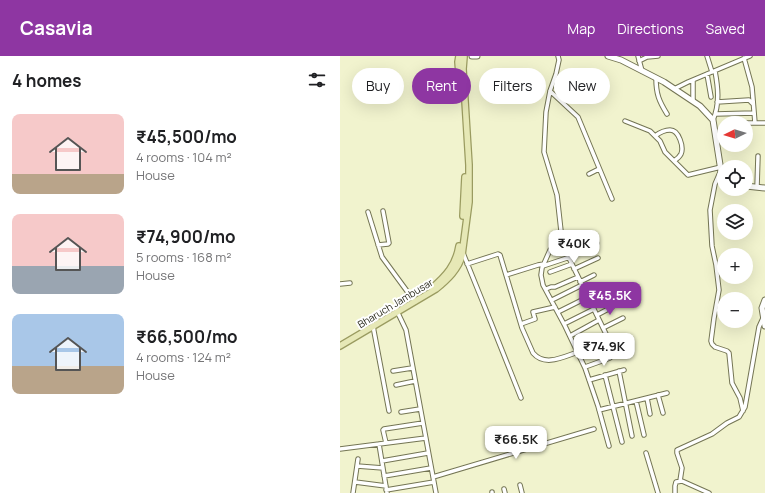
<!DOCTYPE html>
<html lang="en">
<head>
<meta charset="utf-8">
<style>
  body { margin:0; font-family:Manrope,sans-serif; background:#f2f2f2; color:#202124; height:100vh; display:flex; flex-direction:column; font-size:15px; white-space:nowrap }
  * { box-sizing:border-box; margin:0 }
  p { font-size:13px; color:#757577 }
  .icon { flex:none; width:22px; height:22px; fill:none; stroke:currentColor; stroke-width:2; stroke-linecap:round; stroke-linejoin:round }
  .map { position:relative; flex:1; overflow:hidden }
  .panel { display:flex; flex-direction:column; background:#fff; width:340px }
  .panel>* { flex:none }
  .top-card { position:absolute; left:12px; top:12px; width:353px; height:36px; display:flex; gap:8px }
  .needle { width:26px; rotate:265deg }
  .buttons { position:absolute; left:377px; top:60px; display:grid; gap:8px }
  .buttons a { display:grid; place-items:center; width:36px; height:36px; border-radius:50%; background:#fff; box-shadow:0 4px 16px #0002; font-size:20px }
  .price { position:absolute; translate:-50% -34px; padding:0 9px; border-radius:8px; background:#fff; color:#222; font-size:13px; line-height:26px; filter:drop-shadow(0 1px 2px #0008) }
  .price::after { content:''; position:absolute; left:50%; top:24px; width:12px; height:9px; margin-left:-6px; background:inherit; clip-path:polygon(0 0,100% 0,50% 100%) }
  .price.selected { background:#8e36a2; color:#fff }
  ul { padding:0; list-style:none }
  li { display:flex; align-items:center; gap:12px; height:100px; padding:0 12px }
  li span { display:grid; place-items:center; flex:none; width:112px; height:80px; border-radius:8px; color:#555 }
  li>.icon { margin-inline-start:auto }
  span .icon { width:48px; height:48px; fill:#fffc; stroke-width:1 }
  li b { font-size:17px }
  h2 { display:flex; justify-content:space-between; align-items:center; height:48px; padding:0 12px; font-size:17px }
  .tag { padding:0 14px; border-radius:18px; background:#fff; box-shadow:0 4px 16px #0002; font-size:14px; line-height:36px }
  .tag.selected { background:#8e36a2; color:#fff }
  header { display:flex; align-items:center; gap:24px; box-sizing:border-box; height:56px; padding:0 20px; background:#8e36a2; color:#fff }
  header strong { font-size:19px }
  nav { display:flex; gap:22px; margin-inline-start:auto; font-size:14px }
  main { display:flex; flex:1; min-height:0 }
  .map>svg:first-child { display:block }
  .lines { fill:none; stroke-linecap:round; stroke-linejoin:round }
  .minor-casing { stroke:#747554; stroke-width:5.5 }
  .secondary-casing { stroke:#747554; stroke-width:7 }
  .primary-casing { stroke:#9a9b60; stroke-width:8 }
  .minor { stroke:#fff; stroke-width:3.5 }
  .secondary { stroke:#fff; stroke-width:5 }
  .primary { stroke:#e6e8b6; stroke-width:5.5 }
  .labels { text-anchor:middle; stroke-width:4; stroke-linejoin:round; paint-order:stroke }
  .street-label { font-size:10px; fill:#2a2a1c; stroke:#fff }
</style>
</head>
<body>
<header>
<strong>Casavia</strong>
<nav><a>Map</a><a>Directions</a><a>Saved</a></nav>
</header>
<main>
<section class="panel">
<h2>4 homes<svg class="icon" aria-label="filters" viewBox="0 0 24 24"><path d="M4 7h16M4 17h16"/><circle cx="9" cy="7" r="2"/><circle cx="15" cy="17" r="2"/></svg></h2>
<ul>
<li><span style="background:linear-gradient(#f6c9c9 75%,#b9a48a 0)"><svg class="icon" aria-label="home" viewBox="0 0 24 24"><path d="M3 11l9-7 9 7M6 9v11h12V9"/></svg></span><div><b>₹45,500/mo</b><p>4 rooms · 104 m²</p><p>House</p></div></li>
<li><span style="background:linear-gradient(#f6c9c9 65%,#9aa5b1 0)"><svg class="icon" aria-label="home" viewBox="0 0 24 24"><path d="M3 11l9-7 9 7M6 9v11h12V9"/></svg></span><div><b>₹74,900/mo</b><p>5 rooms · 168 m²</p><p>House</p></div></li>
<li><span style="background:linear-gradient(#a9c7e8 65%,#b9a48a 0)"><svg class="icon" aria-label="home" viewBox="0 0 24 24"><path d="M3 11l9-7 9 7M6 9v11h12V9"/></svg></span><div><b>₹66,500/mo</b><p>4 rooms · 124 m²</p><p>House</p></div></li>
</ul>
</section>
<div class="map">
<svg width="425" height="437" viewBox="0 0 425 437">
  <rect width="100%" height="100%" fill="#f1f3ce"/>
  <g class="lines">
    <defs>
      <path id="minor" d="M 218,0 L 219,4 L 216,18 L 210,35 L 206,56 L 204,96 L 217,139 L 221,175 L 220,180 L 210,194 L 202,212 L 201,219 L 203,229 L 225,270 L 245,312 L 258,350 L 269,390
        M 298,0 L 302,15
        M 367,0 L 372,16
        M 404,2 L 412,31 L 415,67
        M 299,5 L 307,1 L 318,0
        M 367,18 L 371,41
        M 316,22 C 316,38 319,45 327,58
        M 353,24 L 353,45
        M 334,33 L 348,26 L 410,0
        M 210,35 L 238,61 L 272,143
        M 377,46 L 409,44 L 413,48
        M 376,58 L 414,57
        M 373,64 C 380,48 378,31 375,15
        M 285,65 L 310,75 L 320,85 L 325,96 L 348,119 L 381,111
        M 406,67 L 425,67
        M 315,80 C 319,77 325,74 330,74 C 339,74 344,91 341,98 C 340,100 337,103 334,105
        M 381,114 L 375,128 L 370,154 L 372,190 L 376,209 L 379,234 L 374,262 L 371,285 L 372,288 L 375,291 L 387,295 L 389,297 L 392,327 L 400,342 L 403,355
        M 249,118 L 259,113
        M 417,131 L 418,100
        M 28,156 L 42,201 L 75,246
        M 38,189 L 48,188 L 49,187 L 43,155
        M 123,197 L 142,244 L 181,342
        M 229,202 L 266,278 L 265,279 L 236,292
        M 127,208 L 158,198 L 160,199 L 182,272 L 193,297 C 205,311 223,301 238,296
        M 203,210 L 230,201 L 257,187
        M 234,213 L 258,202
        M 210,216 L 232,208
        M 166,219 L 198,209 L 204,208
        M 240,226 L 254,219
        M 0,228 L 10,227
        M 206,233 L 211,231 L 215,231 L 238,221
        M 212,244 L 242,229
        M 56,253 L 66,274 L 96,437
        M 218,256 L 248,241
        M 257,259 L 272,251
        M 181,268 L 195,263 L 193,256 L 215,251
        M 224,268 L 254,253
        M 33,270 L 49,355
        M 263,272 L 283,262
        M 230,280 L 259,264
        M 245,311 L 270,302
        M 53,315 L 72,312
        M 279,315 L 292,380
        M 265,319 L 282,386
        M 249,324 L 284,314
        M 56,329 L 75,325
        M 318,339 L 323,357
        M 307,342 L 310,358
        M 296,345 L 304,379
        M 259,354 L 327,337
        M 61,356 L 80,353
        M 46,387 L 43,374 L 44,373 L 83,367
        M 39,388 L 47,437
        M 0,393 L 86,382
        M 306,397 L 318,437
        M 42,405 L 88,397
        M 17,410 L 43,412
        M 44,420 L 91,412
        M 93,421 L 254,373
        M 340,425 L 342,412 L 337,397 L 337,394 L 372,378 L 387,367 L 399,361 L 405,351 L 419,271 L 424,260
        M 15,426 L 46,430
        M 180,429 L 182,437
        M 164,433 L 165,437
        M 46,434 L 94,426
        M 152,436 L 152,437
        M 13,437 L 18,403
        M 335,437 L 335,430 L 336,426 L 342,425 L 369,437"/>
      <path id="secondary" d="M 132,0 L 137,0
        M 268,0 L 281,4 L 324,26 L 360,50 L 373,64 L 381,115 L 384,117
        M 406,130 L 425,132
        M 425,244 L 422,252 L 425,270"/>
      <path id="primary" d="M 119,0 L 118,6 L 120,30
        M 123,160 L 125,121
        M 92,232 C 106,220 116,209 119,190
        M 0,290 L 96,233 C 107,224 119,213 122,199 L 129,146 L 129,109 L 123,13 L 124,1"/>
    </defs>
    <use href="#minor" class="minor-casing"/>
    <use href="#secondary" class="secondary-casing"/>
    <use href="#primary" class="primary-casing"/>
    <use href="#minor" class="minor"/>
    <use href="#secondary" class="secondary"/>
    <use href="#primary" class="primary"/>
  </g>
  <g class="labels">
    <g class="street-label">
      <text transform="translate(55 247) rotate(-31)" y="4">Bharuch Jambusar</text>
    </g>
  </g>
</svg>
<div class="buttons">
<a><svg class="needle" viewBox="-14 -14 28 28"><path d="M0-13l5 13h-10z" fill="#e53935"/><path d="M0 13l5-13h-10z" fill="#757577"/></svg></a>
<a><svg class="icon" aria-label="locate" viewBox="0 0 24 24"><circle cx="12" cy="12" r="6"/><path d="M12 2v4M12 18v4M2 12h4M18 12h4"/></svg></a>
<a><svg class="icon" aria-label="layers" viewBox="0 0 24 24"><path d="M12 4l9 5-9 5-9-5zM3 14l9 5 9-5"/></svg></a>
<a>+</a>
<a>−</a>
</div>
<b class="price" style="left:234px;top:208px">₹40K</b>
<b class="price selected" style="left:270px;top:260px">₹45.5K</b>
<b class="price" style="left:264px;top:311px">₹74.9K</b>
<b class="price" style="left:176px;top:404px">₹66.5K</b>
<div class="top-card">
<a class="tag">Buy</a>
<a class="tag selected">Rent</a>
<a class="tag">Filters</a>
<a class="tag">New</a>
</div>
</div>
</main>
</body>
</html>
